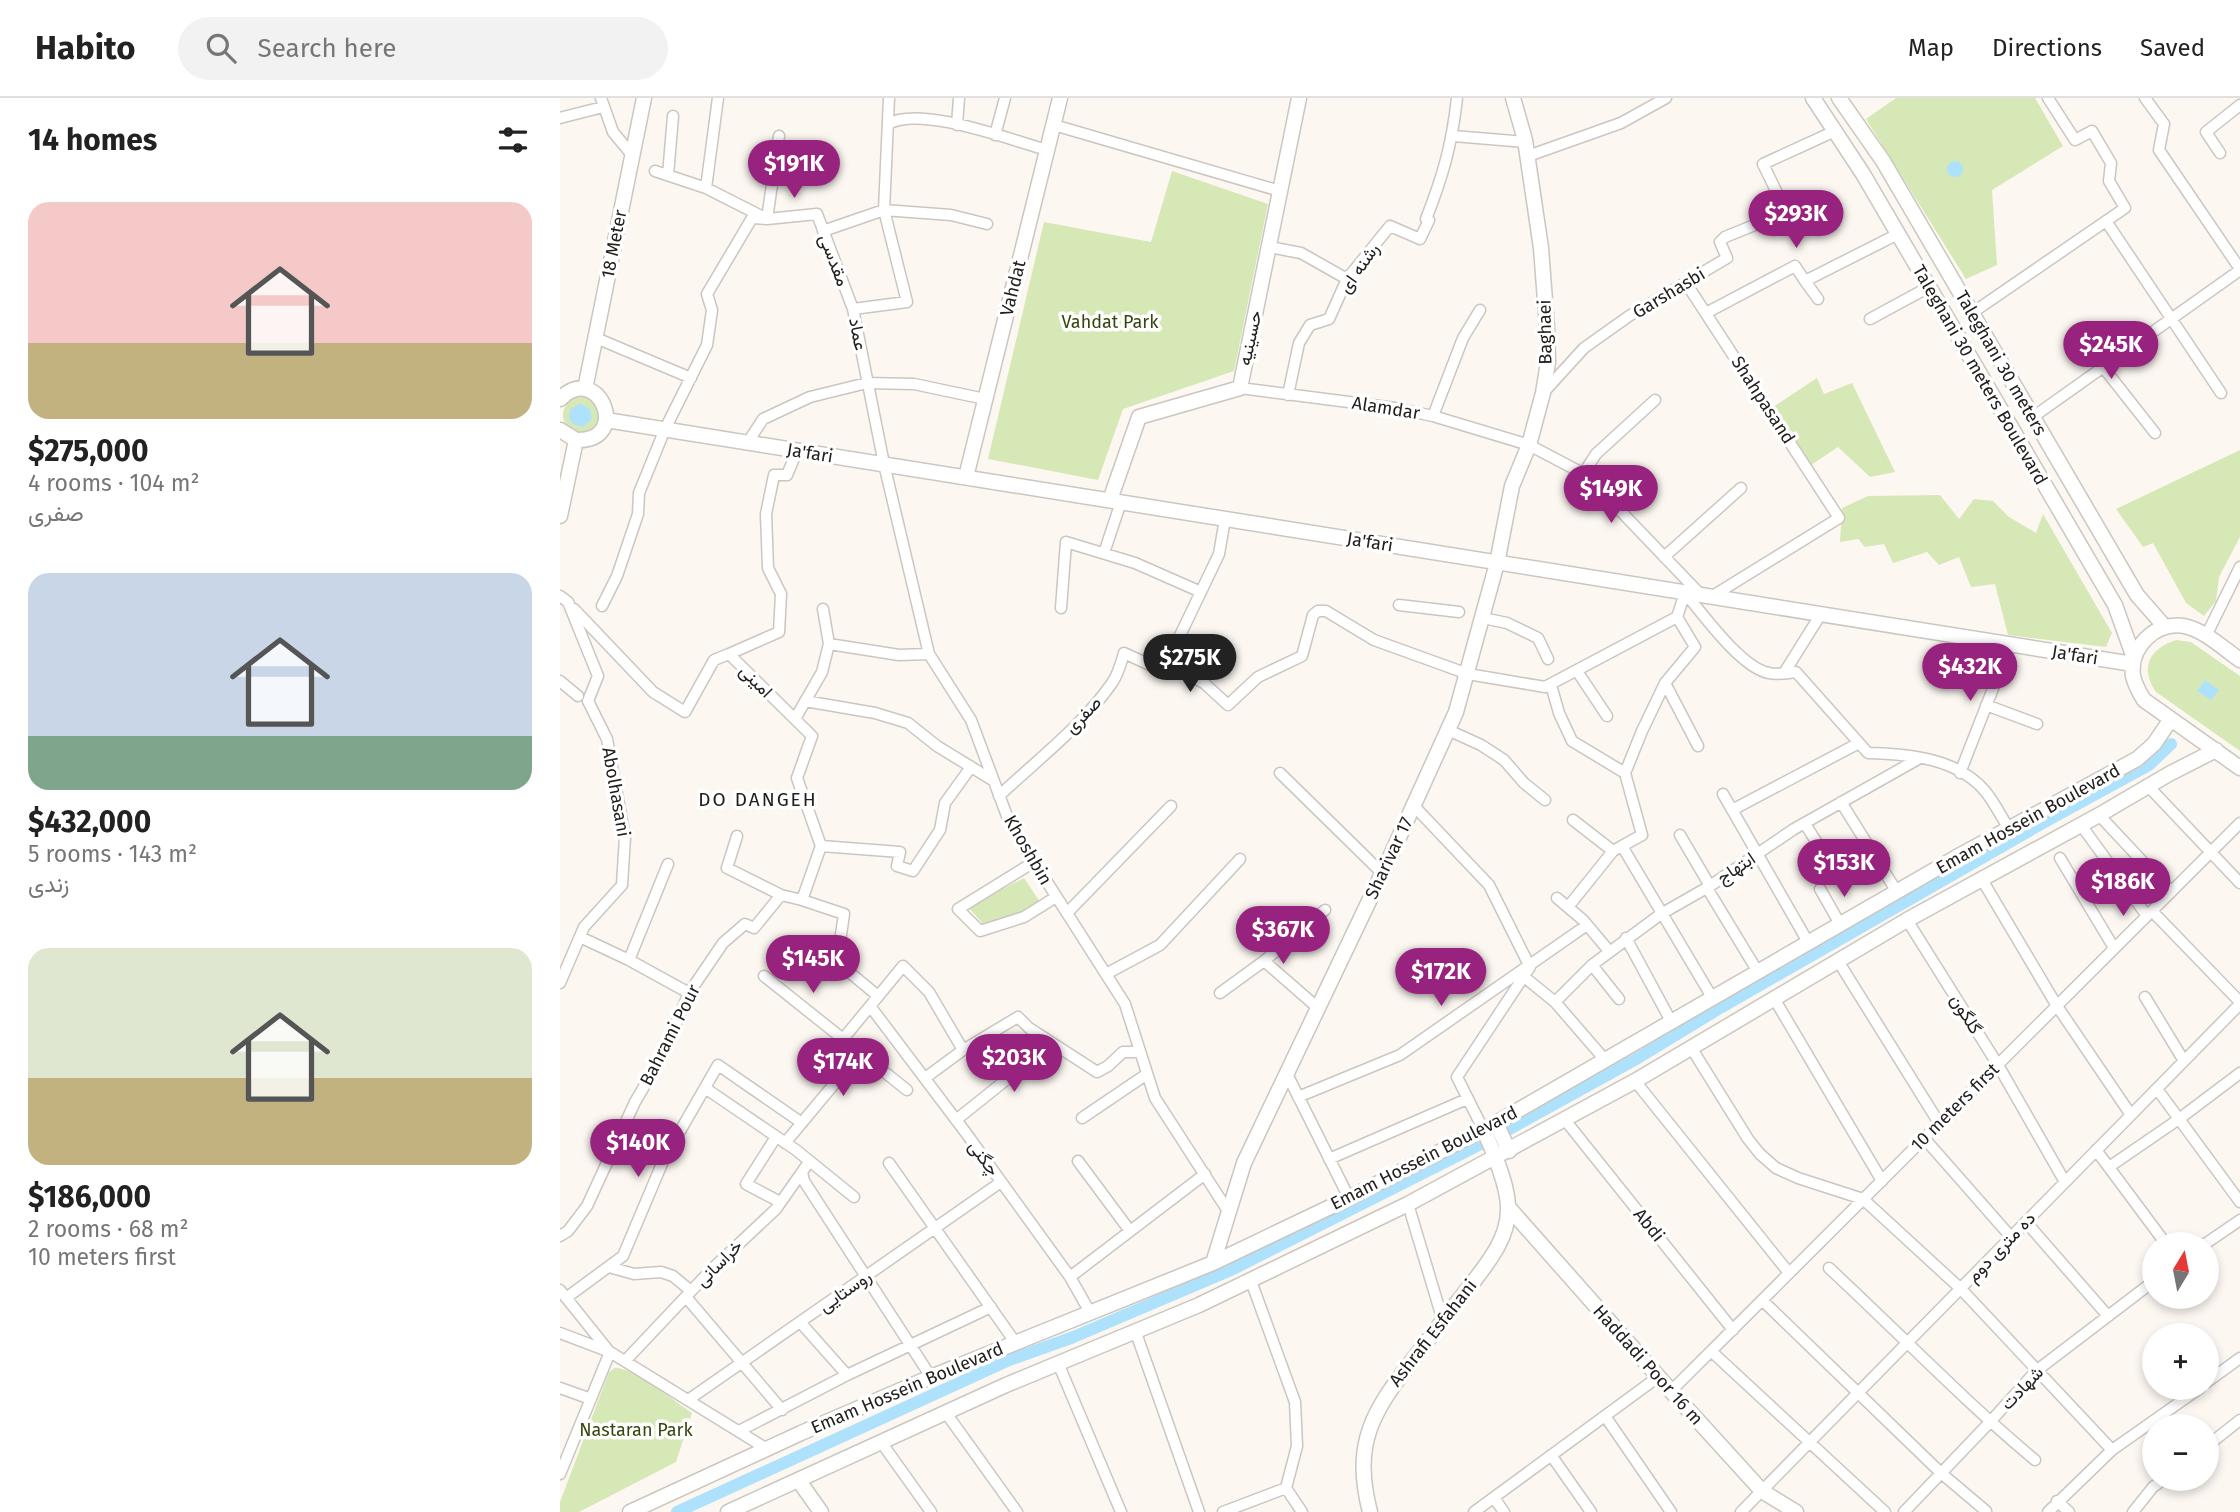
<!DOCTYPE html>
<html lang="en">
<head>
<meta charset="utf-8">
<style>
  body { margin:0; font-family:"Fira Sans",Vazirmatn,sans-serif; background:#f2f2f2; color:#222; height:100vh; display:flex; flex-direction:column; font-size:26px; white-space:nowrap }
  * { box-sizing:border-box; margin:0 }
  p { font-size:23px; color:#767676 }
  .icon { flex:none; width:38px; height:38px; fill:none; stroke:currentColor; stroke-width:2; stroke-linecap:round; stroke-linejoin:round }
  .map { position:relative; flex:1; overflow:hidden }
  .sheet { display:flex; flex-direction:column; background:#fff; width:560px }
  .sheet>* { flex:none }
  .needle { width:46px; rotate:10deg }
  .controls { position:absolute; left:1582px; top:1134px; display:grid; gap:14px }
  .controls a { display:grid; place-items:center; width:77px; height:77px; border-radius:50%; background:#fff; box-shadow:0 4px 10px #0003; font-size:35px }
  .price { position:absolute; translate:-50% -60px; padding:0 16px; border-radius:24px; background:#98237f; color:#fff; font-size:23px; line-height:46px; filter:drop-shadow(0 2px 4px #0008) }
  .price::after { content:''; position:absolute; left:50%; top:42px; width:21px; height:16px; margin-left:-10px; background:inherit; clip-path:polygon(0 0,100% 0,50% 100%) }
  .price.selected { background:#222; color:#fff }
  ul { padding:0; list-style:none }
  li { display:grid; align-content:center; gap:14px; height:371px; padding:0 28px }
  li span { display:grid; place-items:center; height:217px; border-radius:21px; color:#555 }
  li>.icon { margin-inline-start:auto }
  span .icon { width:126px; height:126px; fill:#fffc; stroke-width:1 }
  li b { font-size:30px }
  h2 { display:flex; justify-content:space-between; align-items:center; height:84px; padding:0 28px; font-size:30px }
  header { display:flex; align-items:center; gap:42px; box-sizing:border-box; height:98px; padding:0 35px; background:#fff; border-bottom:2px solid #e0e0e0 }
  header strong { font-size:33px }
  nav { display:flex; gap:38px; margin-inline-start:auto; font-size:24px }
  .search { width:490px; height:63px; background:#f2f2f2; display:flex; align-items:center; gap:18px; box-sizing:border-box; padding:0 24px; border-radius:38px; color:#767676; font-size:26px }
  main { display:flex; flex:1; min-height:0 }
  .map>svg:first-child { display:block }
  .green { fill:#d7e8b7 }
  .water { fill:#aee1fb }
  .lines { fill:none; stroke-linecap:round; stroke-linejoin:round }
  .canal { stroke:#aee1fb; stroke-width:12 }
  .street-casing { stroke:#cbc6c0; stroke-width:13 }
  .secondary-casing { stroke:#cbc6c0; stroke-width:17 }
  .street { stroke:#fff; stroke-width:10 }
  .secondary { stroke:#fff; stroke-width:14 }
  .labels { text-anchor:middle; stroke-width:7; stroke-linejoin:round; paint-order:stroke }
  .street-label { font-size:18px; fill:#22201e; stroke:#fff }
  .park-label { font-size:18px; fill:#36450c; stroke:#fff }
  .neighbourhood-label { font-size:19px; letter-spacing:2px; fill:#22201e; stroke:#fff }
</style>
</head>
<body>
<header>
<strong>Habito</strong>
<div class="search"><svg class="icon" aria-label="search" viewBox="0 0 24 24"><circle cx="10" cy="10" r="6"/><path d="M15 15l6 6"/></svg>Search here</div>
<nav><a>Map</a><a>Directions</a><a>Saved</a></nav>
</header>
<main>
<section class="sheet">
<h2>14 homes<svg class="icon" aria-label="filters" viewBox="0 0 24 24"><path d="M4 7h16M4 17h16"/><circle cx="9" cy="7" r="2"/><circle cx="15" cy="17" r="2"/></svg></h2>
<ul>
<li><span style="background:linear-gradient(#f6c9c9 65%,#c2b280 0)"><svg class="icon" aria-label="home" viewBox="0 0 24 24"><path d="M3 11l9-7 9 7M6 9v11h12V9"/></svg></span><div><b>$275,000</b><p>4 rooms · 104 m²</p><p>صفری</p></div></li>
<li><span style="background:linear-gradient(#c9d6e8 75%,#7fa58c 0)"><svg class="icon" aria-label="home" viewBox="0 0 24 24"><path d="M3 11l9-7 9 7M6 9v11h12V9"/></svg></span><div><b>$432,000</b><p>5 rooms · 143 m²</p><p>زندی</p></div></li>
<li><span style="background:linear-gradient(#dfe7d0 60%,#c2b280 0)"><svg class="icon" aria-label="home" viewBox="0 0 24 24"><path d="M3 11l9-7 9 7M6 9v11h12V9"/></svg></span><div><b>$186,000</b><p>2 rooms · 68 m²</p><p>10 meters first</p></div></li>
</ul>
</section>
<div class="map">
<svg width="1680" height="1414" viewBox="0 0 1680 1414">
  <rect width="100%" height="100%" fill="#fcf7f1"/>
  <path class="green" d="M 1336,0 L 1475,0 L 1503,48 L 1432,92 L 1437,167 L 1406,181 L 1306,21 Z
    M 612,73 L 708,106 L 674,273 L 563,311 L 538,382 L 428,361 L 484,124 L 591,144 Z
    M 1257,280 L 1264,296 L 1292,285 L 1335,374 L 1310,379 L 1278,349 L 1251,367 L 1213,309 Z
    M3 317a18 18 0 1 1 36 0a18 18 0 1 1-36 0Z
    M 1680,352 L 1680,439 L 1659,479 L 1656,503 L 1644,518 L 1626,505 L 1593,445 L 1583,449 L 1556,411 Z
    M 1380,397 L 1399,421 L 1414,401 L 1433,403 L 1449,419 L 1476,435 L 1483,416 L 1552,535 L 1546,549 L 1448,537 L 1435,486 L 1411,489 L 1399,459 L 1379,467 L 1367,454 L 1333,465 L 1324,446 L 1305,449 L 1298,441 L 1280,444 L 1282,410 L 1308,398 Z
    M 1616,542 L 1631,544 L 1680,578 L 1680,653 L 1596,594 C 1579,569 1590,551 1616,542 Z
    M 464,780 L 480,804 L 455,817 L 425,828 L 408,809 Z
    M 55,1270 C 76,1270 114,1303 132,1315 L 116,1364 L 19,1414 L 0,1414 L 0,1404 L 49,1274 Z"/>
  <path class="water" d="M1387 71a8 8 0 1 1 16 0a8 8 0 1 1-16 0Z
    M 19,306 C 28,307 33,313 31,322 L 23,329 L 13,326 L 9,320 L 10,312 Z
    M 1645,582 L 1659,592 L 1651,602 L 1637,593 Z"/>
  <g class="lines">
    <path class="canal" d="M 944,1034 L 1078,960 L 1160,910 L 1488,722 L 1589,667 L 1611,646
      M 117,1414 L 449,1262 L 511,1240 L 671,1172 L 923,1045"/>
    <defs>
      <path id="street" d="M 41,0 L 53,34 L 72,57
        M 329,0 L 324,112 L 347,204 L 293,211 L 324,366 L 369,556 L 411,622 L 450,726 L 565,906 L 595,1000 L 668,1113
        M 1585,0 L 1604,26 L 1599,52 L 1680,171
        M 0,20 L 43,9
        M 328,26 C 361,7 450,42 487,52
        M 397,27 L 399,0
        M 494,27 L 720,93
        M 435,37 L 445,0
        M 893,38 L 966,44
        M 1660,55 L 1646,34 L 1680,7
        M 968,58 L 1061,25 L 1106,0
        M 95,73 L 146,90 L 207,121 L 257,116 L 293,211
        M 108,77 L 113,18
        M 146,90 L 158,0
        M 1546,123 L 1661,295
        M 263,133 L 324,112 L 391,117 L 427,126
        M 709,149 L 741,155 L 787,181
        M 1245,183 L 1258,201
        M 1126,185 L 1279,420 L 1151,499
        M 1146,215 L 1235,168 L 1245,183 L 1338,136
        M 1412,215 L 1565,110 L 1549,83 L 1551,65 L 1532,33 L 1515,42 L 1488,0
        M 1310,221 L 1369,189
        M 36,240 L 131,280
        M 1543,269 L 1595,335
        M 680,290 L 835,310 L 873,318 L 969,347 L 1026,377 L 1141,497
        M 983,295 L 1024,250 L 1069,218 L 1167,160 L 1160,144 L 1165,139 L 1207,122 L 1202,110 L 1220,101 L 1203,66 L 1275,33
        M 728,297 L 739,245 L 750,227 L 769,221 L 787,181 L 830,128 L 860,141 L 869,122 L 866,121 C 883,78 892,46 897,0
        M 873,318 L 903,240 L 920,212
        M 1473,319 L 1680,172
        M 188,344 L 203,321 L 250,299 L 307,285 L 354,286 L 425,301
        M 237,353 L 227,377 L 214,377 L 206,416 L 208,470 L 221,496 L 219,534 L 169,556 L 252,638 L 237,680 L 261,748 L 242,802
        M 1023,376 L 1036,356 L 1095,302
        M 544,455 L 561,404
        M 1104,459 L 1181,390
        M 1125,495 C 1143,516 1181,570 1209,575 C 1217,577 1228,575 1236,574 L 1308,655 C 1349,656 1397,660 1425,693 C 1434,704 1441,718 1449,731
        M 0,498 L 8,504 L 38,578 L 28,603 L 47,641 L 65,739 L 62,787 L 24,829 L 0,885
        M 839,507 L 899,514
        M 42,508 L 57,478 L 78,416 L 79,395 L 105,331 L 147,247 L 152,212 L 147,196 L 192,120 L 207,121 L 219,38
        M 501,510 L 506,444 L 575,465 L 641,494
        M 14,511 L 93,594 L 125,614 L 154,562 L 169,556
        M 1117,519 L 1125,495
        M 923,520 L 947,525 L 978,540 L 988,561
        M 1646,538 L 1680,469
        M 269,546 L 339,557 L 369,556
        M 607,565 L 644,585 L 668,607 L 698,579 L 742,558 L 753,517 L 758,513 L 766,513 L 814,542 L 908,576 L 985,589 L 1117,519
        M 1017,573 L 1047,618
        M 1224,575 L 1261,516
        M 0,583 L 18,598
        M 1105,585 L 1138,648
        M 991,587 L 999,615 L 1012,643 L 1065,675
        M 245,603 L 315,615 L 348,625 L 377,648 L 434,683
        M 1426,607 L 1477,626
        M 235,621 L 262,574 L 269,546 L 263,511
        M 888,632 L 921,647 L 944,662 L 964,685 L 985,702
        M 720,675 L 822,775
        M 1400,675 L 1450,547
        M 1588,688 L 1680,785
        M 1163,696 L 1248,844
        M 439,698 C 477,662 522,628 552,585 C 558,577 561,565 564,555 L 603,573 L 659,456 L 665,421
        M 1281,704 L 1337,794
        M 854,708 L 929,787 L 970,869 L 897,979 L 923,1031
        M 1172,712 L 1299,645
        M 1539,717 L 1611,794
        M 1013,722 L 1053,753
        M 1245,726 L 1261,751
        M 1521,727 L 1587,818
        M 1120,737 L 1150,788
        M 177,738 L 167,770 L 221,797 L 242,802 L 284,816 L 277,864 L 318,898
        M 261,748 L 340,754 L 337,768 L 353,773 L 380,732 L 385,705 L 411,669
        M 1062,748 L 1082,737 L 1065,675 L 1082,633 L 1105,585 L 1135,549 L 1117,519
        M 1500,760 L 1554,850
        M 474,764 L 398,811 L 420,833 L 464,819 L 496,799
        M 1421,780 L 1497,908 L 1571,1017
        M 1147,790 L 1198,874
        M 1260,791 L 1280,826
        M 997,800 L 1023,822 L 1049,853
        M 1008,809 L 1053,753 L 1062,748 L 1153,901
        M 1592,813 L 1680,904
        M 507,815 L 611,708
        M 1347,822 L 1438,967 L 1505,1084
        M 20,839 L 69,862 L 129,895
        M 1066,840 L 1112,925
        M 69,862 L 108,766
        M 704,863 L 758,910
        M 1278,863 L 1379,1025
        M 1032,867 L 1059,901
        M 546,876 L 600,847 L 680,761
        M 204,878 L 347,992
        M 963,878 L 995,904 L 1046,963
        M 660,895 L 704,863 L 765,812
        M 1585,899 L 1624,963
        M 1215,902 L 1322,1083
        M 995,904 L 1032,867 L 1101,816 L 1150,788 L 1234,731 L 1360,660
        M 310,908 L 406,1035 L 510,1179 L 531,1216
        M 283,941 L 343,868 L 369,894 L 403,952
        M 1132,951 L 1188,1041 L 1200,1056 L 1216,1070 L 1238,1080 L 1303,1101 L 1401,1191 L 1552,1352
        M 727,976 L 789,1100
        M 365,980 L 403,952 L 458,919 L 469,930 L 537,974 L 548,968 L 563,954 L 580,954
        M 1075,983 L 1229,1175
        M 145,990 L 236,1052 L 294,1099
        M 1597,991 L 1680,1104
        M 738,999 L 840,957 L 1027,827
        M 522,1020 L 587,976
        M 396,1022 L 492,945
        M 1005,1022 L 1173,1232
        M 216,1039 L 186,1086 L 220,1104
        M 1364,1040 L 1451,1139
        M 225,1045 L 300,955
        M 1536,1052 L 1606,1146
        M 769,1061 L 907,1001
        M 518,1063 L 570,1133
        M 329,1065 L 455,1244
        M 1549,1069 L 1619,1021 L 1680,975
        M 242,1074 L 244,1083 L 371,1279
        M 848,1106 L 883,1223
        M 1466,1124 L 1548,1218
        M 0,1138 L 8,1133 L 27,1108 L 75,1004 L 102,958 L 129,895 L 163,845 L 185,826 L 194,830 L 221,797
        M 1645,1146 L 1680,1122
        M 49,1169 L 74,1176 L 101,1174 L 113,1178 L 131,1193
        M 1269,1170 C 1338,1234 1403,1302 1475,1362
        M 510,1179 L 645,1076
        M 0,1192 L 48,1252
        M 126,1199 L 222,1312
        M 6,1200 L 63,1158 L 104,1061 L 158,967 L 242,1025
        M 1202,1202 L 1381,1375 L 1426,1413
        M 240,1224 L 287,1277
        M 0,1235 L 50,1254 L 207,1351
        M 576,1235 L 639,1414
        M 1151,1253 L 1325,1414
        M 65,1263 L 151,1172 L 216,1111 L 249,1064
        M 498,1265 L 561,1414
        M 1647,1284 L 1680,1260
        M 0,1290 L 31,1301
        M 1111,1293 L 1680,725
        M 128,1302 L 441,1084
        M 386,1315 L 457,1414
        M 1045,1318 L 1111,1414
        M 179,1333 L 287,1277 L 431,1209
        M 321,1344 L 371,1414
        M 1647,1348 L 1680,1322
        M 991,1357 L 1031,1414
        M 0,1376 L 50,1254
        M 726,1390 L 742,1414
        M 934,1400 L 944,1414
        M 1497,1403 L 1509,1414
        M 663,1414 L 726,1390 L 737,1348 L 735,1304 L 691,1183
        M 914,1414 L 1098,1279
        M 1181,1414 L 1680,906
        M 1344,1414 L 1430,1324 L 1476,1273 L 1594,1183
        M 1488,1414 L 1552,1352 L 1640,1290
        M 1573,1414 L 1593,1389 L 1604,1381"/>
      <path id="secondary" d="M 1253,0 L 1303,76 L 1555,507 L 1574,560
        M 1279,0 L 1323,63 L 1577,497 L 1605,529
        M 25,291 L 84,0
        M 0,301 C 38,262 73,344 16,342 L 0,332
        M 46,322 L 1573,566
        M 406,379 L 500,0
        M 550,402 L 579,319 L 680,290 L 739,0
        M 0,418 L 16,342
        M 1680,562 C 1663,550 1644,532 1624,528 C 1596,523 1569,549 1573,578 C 1575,587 1579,594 1584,602 L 1680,670
        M 936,1025 L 949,1053
        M 949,1110 L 1111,1293 L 1202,1393 L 1236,1414
        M 653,1165 L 684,1065 L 831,757 L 896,614 L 937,465 L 952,388 L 969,347 L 983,295 L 988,264 L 987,229 L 981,150 L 965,42 L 953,0
        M 239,1383 L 261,1414
        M 70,1414 L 241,1335 L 371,1279 L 653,1165 L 789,1100 L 936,1025 L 1395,760 L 1577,661 L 1594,646 L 1611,621
        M 168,1414 L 446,1287 L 639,1207 L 848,1106 L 1075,983 L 1347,822 L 1539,717 L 1609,676 L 1656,652
        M 810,1414 C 792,1344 813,1313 855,1259 C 875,1233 894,1208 914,1183 C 930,1162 948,1139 948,1112 C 949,1090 933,1052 923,1031"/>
    </defs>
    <use href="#street" class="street-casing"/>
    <use href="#secondary" class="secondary-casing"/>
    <use href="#street" class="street"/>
    <use href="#secondary" class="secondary"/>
  </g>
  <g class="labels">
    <g class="street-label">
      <text transform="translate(54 146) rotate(-79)" y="6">18 Meter</text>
      <text transform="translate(274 162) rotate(69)" y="6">مقدسی</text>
      <text transform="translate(799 170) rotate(-55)" y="6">رشنه ای</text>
      <text transform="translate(453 190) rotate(-76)" y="6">Vahdat</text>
      <text transform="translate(1109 195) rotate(-31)" y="6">Garshasbi</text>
      <text transform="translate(985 234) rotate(-91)" y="6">Baghaei</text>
      <text transform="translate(298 236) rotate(79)" y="6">عماد</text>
      <text transform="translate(690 240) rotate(-78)" y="6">حسینیه</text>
      <text transform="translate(1441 265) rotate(60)" y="6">Taleghani 30 meters</text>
      <text transform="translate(1420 277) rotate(60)" y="6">Taleghani 30 meters Boulevard</text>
      <text transform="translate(1203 302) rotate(57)" y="6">Shahpasand</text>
      <text transform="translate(826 310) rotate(9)" y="6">Alamdar</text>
      <text transform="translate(250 355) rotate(9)" y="6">Ja'fari</text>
      <text transform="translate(810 444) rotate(9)" y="6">Ja'fari</text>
      <text transform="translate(1515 557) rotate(9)" y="6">Ja'fari</text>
      <text transform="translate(196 583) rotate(45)" y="6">امینی</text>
      <text transform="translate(523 617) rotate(-46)" y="6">صفری</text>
      <text transform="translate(56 694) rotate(80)" y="6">Abolhasani</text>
      <text transform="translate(1468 721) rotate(-29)" y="6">Emam Hossein Boulevard</text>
      <text transform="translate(468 752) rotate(60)" y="6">Khoshbin</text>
      <text transform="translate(829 760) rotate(-65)" y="6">Sharivar 17</text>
      <text transform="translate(1176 770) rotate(-34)" y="6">ابتهاج</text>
      <text transform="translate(1406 916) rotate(58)" y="6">گلگون</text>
      <text transform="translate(110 937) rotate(-63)" y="6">Bahrami Pour</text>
      <text transform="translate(1395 1009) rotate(-45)" y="6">10 meters first</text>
      <text transform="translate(424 1060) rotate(54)" y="6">چگنی</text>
      <text transform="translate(864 1060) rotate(-27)" y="6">Emam Hossein Boulevard</text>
      <text transform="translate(1089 1127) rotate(51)" y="6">Abdi</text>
      <text transform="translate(1441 1149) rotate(-46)" y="6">ده متری دوم</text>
      <text transform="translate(159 1165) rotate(-45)" y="6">خراسانی</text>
      <text transform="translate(285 1193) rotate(-35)" y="6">روستایی</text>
      <text transform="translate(873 1235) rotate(-52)" y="6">Ashrafi Esfahani</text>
      <text transform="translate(1088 1267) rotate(48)" y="6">Haddadi Poor 16 m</text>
      <text transform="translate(347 1290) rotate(-23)" y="6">Emam Hossein Boulevard</text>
      <text transform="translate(1462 1290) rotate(-46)" y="6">شهادت</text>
    </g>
    <g class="park-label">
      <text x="550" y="230">Vahdat Park</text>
      <text x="76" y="1338">Nastaran Park</text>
    </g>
    <g class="neighbourhood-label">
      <text x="198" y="708">DO DANGEH</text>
    </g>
  </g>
</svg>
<div class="controls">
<a><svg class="needle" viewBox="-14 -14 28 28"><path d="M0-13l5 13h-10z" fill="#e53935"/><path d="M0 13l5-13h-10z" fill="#767676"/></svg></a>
<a>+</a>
<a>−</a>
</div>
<b class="price" style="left:234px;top:102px">$191K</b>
<b class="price" style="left:1236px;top:152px">$293K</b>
<b class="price" style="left:1551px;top:283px">$245K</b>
<b class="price" style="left:1051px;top:427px">$149K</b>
<b class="price selected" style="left:630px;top:596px">$275K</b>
<b class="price" style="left:1410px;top:605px">$432K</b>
<b class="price" style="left:1284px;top:801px">$153K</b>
<b class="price" style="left:1563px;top:820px">$186K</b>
<b class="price" style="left:723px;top:868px">$367K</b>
<b class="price" style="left:253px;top:897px">$145K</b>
<b class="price" style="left:881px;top:910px">$172K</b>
<b class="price" style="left:454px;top:996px">$203K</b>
<b class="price" style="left:283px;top:1000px">$174K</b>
<b class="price" style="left:78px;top:1081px">$140K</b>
</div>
</main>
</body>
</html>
